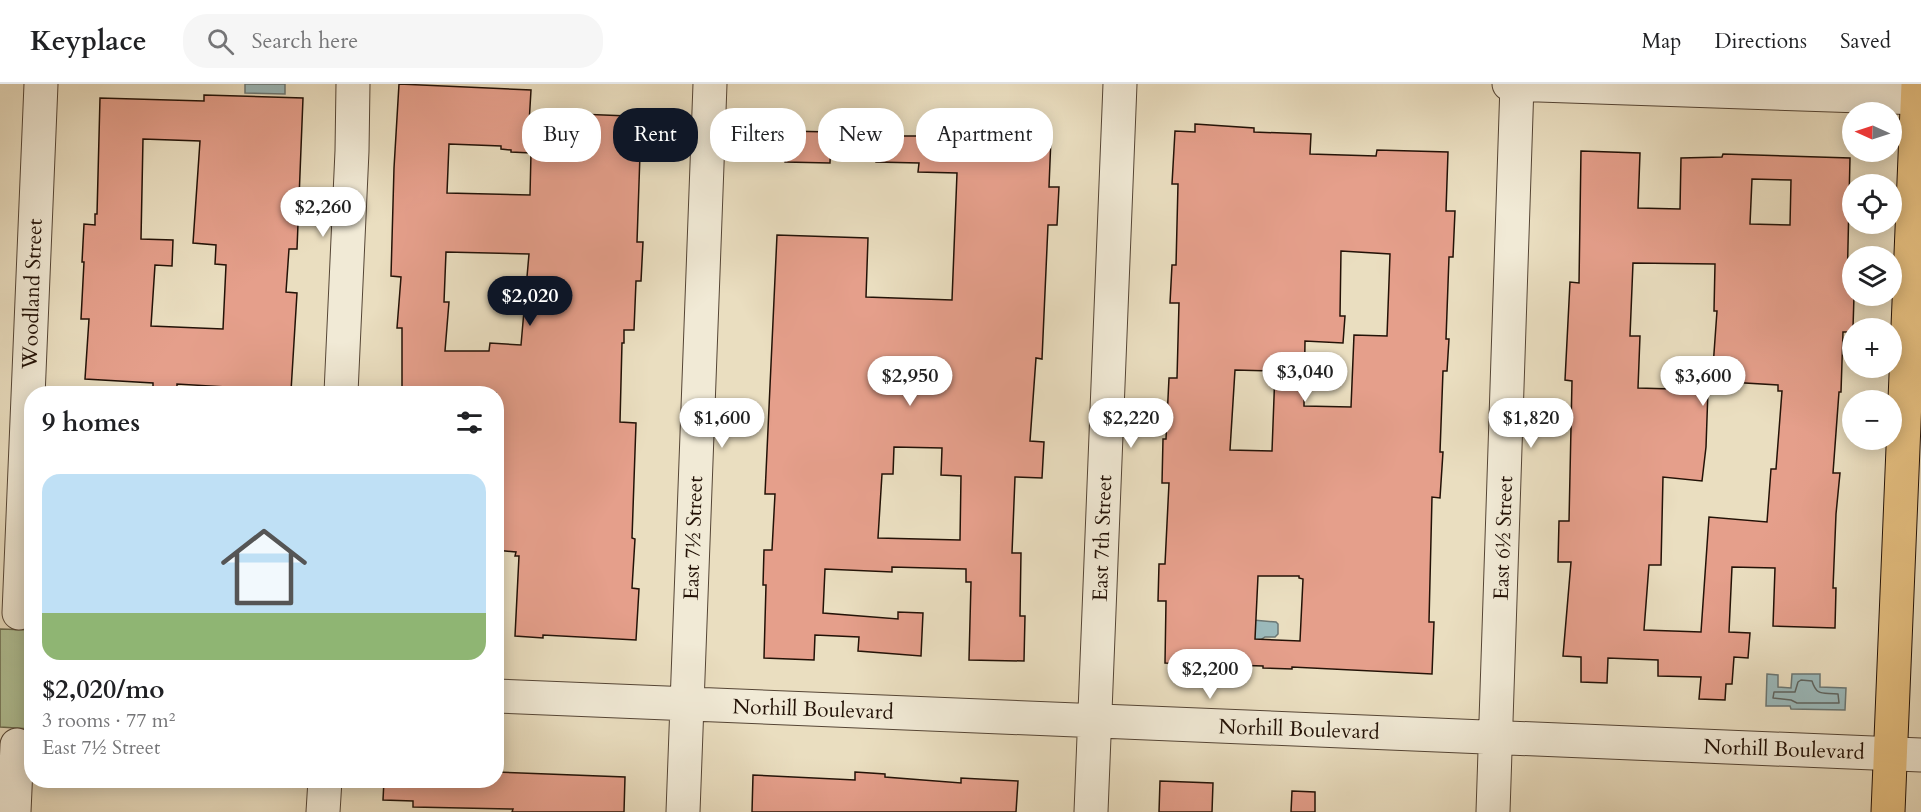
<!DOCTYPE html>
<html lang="en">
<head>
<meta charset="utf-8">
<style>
  body { margin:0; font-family:Cardo,serif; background:#f6f6f6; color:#202124; height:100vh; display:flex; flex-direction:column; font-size:22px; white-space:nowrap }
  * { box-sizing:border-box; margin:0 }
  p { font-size:20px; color:#757577 }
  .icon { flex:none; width:33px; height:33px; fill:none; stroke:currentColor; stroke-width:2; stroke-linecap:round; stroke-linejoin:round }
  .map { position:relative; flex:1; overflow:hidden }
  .panel { position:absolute; left:24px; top:302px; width:480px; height:402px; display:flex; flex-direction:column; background:#fff; border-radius:24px; box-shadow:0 3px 15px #0003 }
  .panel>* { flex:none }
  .hud { position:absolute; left:522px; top:24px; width:570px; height:54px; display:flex; gap:12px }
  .needle { width:39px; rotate:273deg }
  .buttons { position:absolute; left:1842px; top:18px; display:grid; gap:12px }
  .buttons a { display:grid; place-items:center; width:60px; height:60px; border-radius:50%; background:#fff; box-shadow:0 3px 15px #0003; font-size:30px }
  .price { position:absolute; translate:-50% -51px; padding:0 14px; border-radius:21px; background:#fff; color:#222; font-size:20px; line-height:39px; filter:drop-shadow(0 2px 3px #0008) }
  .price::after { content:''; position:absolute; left:50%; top:36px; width:18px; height:14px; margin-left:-9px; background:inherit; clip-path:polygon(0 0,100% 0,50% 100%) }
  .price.selected { background:#111827; color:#fff }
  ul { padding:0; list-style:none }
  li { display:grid; align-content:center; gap:12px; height:318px; padding:0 18px }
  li+li { border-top:2px solid #e0e0e0 }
  li span { display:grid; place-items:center; height:186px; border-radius:18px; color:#555 }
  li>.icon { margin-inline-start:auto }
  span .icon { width:108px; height:108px; fill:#fffc; stroke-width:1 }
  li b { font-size:26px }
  h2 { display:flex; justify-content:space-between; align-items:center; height:72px; padding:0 18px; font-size:26px }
  .tag { padding:0 21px; border-radius:24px; background:#fff; box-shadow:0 3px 15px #0003; font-size:21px; line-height:54px }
  .tag.selected { background:#111827; color:#fff }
  header { display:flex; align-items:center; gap:36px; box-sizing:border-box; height:84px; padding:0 30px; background:#fff; border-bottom:2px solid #e0e0e0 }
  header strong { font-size:28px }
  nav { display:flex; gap:33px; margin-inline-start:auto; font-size:21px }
  .search { width:420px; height:54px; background:#f6f6f6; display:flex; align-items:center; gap:15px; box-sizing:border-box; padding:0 21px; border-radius:24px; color:#757577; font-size:22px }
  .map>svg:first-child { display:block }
  .green { fill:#b1c297; stroke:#6a6a4f; stroke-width:1.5 }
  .water { fill:#9bbabc; stroke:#6b7774; stroke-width:1.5 }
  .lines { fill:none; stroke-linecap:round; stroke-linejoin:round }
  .shore { stroke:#5f6662; stroke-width:1.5 }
  .building { fill:#e59f8b; stroke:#231207; stroke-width:1.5; fill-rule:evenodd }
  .minor-casing { stroke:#554535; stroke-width:35 }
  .major-casing { stroke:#231207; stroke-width:35 }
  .minor { stroke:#f1ead6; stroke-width:33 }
  .major { stroke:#e5bf80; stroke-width:33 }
  .labels { text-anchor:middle; stroke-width:5; stroke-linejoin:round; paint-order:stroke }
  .street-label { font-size:21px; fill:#231207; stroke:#f1ead6 }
</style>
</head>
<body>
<header>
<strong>Keyplace</strong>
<div class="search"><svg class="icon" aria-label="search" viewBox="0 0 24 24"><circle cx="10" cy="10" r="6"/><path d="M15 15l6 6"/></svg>Search here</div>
<nav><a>Map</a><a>Directions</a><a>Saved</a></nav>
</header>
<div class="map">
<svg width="1921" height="728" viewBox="0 0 1921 728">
  <rect width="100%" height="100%" fill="#eadec0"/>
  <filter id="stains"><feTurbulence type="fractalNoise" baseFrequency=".00333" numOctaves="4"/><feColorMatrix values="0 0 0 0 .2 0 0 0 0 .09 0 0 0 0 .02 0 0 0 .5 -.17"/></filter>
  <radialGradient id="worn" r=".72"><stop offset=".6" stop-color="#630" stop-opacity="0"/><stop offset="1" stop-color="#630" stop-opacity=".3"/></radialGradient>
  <path class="green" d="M 0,545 L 31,546 L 31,645 L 0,643 Z"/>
  <path class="water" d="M 245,0 L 285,0 L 285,10 L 245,9 Z
    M 1253,536 L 1276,538 L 1278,540 L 1278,550 L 1275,553 L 1265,553 L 1262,555 L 1261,570 L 1248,540 Z
    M 1767,590 L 1778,591 L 1778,603 L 1791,604 L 1792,590 L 1820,590 L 1820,603 L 1846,604 L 1845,626 L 1791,625 L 1790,622 L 1766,622 Z"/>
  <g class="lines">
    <path class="shore" d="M 1801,596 L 1812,597 C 1817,613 1823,608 1838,610 L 1839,619 L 1797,619 L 1791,616 L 1773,614 L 1774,608 L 1795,608 L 1798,598 Z"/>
  </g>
  <path class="building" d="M 399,0 L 531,6 L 529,40 L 579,41 L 579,30 L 653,33 L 651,71 L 640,70 L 637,158 L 643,158 L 641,197 L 636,197 L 634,246 L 624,246 L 624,259 L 622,259 L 620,338 L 636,339 L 632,454 L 635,455 L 632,504 L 639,505 L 636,556 L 543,551 L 543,554 L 515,552 L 519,472 L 515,472 L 516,468 L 496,466 L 496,309 L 402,309 L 402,244 L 397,244 L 401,193 L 391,192 L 394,84 ZM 449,60 L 501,62 L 501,65 L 511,66 L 511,68 L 531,69 L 530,111 L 447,109 ZM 446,168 L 529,170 L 521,261 L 490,259 L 489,267 L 445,267 L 449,218 L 444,218 Z
    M 204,11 L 303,14 L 297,165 L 289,165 L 286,208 L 297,209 L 291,307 L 177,300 L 177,309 L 153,309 L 153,299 L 85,295 L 89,235 L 81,235 L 84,178 L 82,178 L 84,140 L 95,141 L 95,130 L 97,130 L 100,14 L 204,17 ZM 143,55 L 200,57 L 193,159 L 216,161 L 215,180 L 226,181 L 223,245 L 151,242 L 155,181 L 172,182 L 173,156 L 141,155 Z
    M 921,36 L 947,37 L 946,48 L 1051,53 L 1049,103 L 1059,103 L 1057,141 L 1048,141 L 1042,275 L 1036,274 L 1030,357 L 1044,358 L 1042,394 L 1015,393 L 1012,469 L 1021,469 L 1020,532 L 1025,532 L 1024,577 L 969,576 L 971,498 L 966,498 L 966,485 L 892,483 L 892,488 L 825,485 L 823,529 L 898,535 L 898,528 L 923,529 L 921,572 L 858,567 L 859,553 L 815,551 L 814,576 L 764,574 L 766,501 L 763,501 L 764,466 L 772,466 L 775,410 L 765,410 L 777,151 L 868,154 L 866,213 L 952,216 L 957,89 L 918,88 L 919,79 L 876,78 L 876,52 L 920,52 ZM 894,363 L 942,364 L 941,391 L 961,392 L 960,456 L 878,454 L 882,390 L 893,390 Z
    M 1195,40 L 1254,44 L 1254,48 L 1311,50 L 1310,70 L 1376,72 L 1377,66 L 1448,68 L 1446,127 L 1455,127 L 1453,173 L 1449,173 L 1446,255 L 1449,255 L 1447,287 L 1443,287 L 1440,368 L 1443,368 L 1440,414 L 1432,413 L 1429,538 L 1434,538 L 1432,590 L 1292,583 L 1292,585 L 1263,584 L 1263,582 L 1165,579 L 1166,517 L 1158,517 L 1159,480 L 1165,480 L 1169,399 L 1162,399 L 1163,355 L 1166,355 L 1169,294 L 1177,294 L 1179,219 L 1170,219 L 1172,181 L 1176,181 L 1178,100 L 1172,100 L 1175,47 L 1195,48 ZM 1341,167 L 1390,170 L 1387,252 L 1354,251 L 1351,323 L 1304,322 L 1305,257 L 1343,259 L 1345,232 L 1340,232 ZM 1235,286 L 1275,287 L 1272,367 L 1230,366 ZM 1258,492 L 1299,492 L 1299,494 L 1303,495 L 1300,557 L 1255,555 Z
    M 785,47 L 831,48 L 830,79 L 785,78 Z
    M 1581,67 L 1640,69 L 1638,124 L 1680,125 L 1681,74 L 1722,73 L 1723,70 L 1850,74 L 1847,205 L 1852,206 L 1852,212 L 1854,212 L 1853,244 L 1852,248 L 1843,248 L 1841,308 L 1839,308 L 1833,389 L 1840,389 L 1836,430 L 1833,504 L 1836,504 L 1835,544 L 1773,542 L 1775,484 L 1732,483 L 1729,548 L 1750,549 L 1748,574 L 1734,573 L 1732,600 L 1726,600 L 1725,616 L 1699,615 L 1701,593 L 1658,592 L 1658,576 L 1608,574 L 1607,599 L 1581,598 L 1581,573 L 1563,572 L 1571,478 L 1558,478 L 1559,437 L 1569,437 L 1572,297 L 1565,296 L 1570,198 L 1579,199 ZM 1752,95 L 1791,96 L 1790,141 L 1750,140 ZM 1633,179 L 1715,180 L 1714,227 L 1717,227 L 1712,297 L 1778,301 L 1778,307 L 1782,307 L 1776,385 L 1771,385 L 1767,438 L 1709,433 L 1701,548 L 1644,546 L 1649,481 L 1661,481 L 1663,393 L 1702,397 L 1706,363 L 1708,306 L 1638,304 L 1640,252 L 1630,252 Z
    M 496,688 L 625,693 L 624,728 L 512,728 L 513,725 L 413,723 L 413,717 L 383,716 L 384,696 L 496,696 Z
    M 855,688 L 885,690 L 885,693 L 961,699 L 961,694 L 1018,697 L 1016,728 L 752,728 L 753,691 L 855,696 Z
    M 1160,697 L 1213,699 L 1212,728 L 1159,728 Z
    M 1292,707 L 1315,708 L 1315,728 L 1291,728 Z"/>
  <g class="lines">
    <defs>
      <path id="minor" d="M 1509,0 L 1921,14
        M 341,309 L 352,67 L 353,0
        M 19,529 L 41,0
        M 496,612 L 1921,671
        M 14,728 L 17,661
        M 323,728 L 325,696
        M 683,728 L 710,0
        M 1091,728 L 1120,0
        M 1493,728 L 1517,0"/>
      <path id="major" d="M 1888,728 L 1918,0"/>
    </defs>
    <use href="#minor" class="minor-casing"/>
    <use href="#major" class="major-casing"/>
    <use href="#minor" class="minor"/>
    <use href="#major" class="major"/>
  </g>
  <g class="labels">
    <g class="street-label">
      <text transform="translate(32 210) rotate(-88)" y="7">Woodland Street</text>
      <text transform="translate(693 454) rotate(-88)" y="7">East 7½ Street</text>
      <text transform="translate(1102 454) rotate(-88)" y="7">East 7th Street</text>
      <text transform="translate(1503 454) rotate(-88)" y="7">East 6½ Street</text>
      <text transform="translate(813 625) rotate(2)" y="7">Norhill Boulevard</text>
      <text transform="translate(1299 645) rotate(2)" y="7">Norhill Boulevard</text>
      <text transform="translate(1784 665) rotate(2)" y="7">Norhill Boulevard</text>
    </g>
  </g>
  <rect width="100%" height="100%" filter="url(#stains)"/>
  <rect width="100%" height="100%" fill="url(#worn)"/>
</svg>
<div class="buttons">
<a><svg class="needle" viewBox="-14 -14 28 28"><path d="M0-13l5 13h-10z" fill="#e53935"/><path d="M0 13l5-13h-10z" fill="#757577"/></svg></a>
<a><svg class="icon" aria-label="locate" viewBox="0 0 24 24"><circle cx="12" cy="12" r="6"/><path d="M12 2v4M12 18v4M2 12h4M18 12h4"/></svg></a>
<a><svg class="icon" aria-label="layers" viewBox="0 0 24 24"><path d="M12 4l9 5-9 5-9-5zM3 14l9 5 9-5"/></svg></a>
<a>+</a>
<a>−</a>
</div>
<b class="price" style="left:323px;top:154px">$2,260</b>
<b class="price selected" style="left:530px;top:243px">$2,020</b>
<b class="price" style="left:1305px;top:319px">$3,040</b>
<b class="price" style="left:910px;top:323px">$2,950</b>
<b class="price" style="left:1703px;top:323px">$3,600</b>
<b class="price" style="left:722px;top:365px">$1,600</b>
<b class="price" style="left:1131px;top:365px">$2,220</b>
<b class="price" style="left:1531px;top:365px">$1,820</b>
<b class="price" style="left:1210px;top:616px">$2,200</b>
<div class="hud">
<a class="tag">Buy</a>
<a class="tag selected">Rent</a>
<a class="tag">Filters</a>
<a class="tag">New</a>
<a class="tag">Apartment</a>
</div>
<section class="panel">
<h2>9 homes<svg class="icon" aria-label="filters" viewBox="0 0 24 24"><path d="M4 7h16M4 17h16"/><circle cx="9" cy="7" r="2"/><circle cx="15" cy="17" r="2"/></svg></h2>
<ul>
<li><span style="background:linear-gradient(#bfe0f5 75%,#8fb573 0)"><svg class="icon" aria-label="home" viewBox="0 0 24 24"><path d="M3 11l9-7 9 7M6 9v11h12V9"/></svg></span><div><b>$2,020/mo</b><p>3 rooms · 77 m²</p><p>East 7½ Street</p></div></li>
</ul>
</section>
</div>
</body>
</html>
